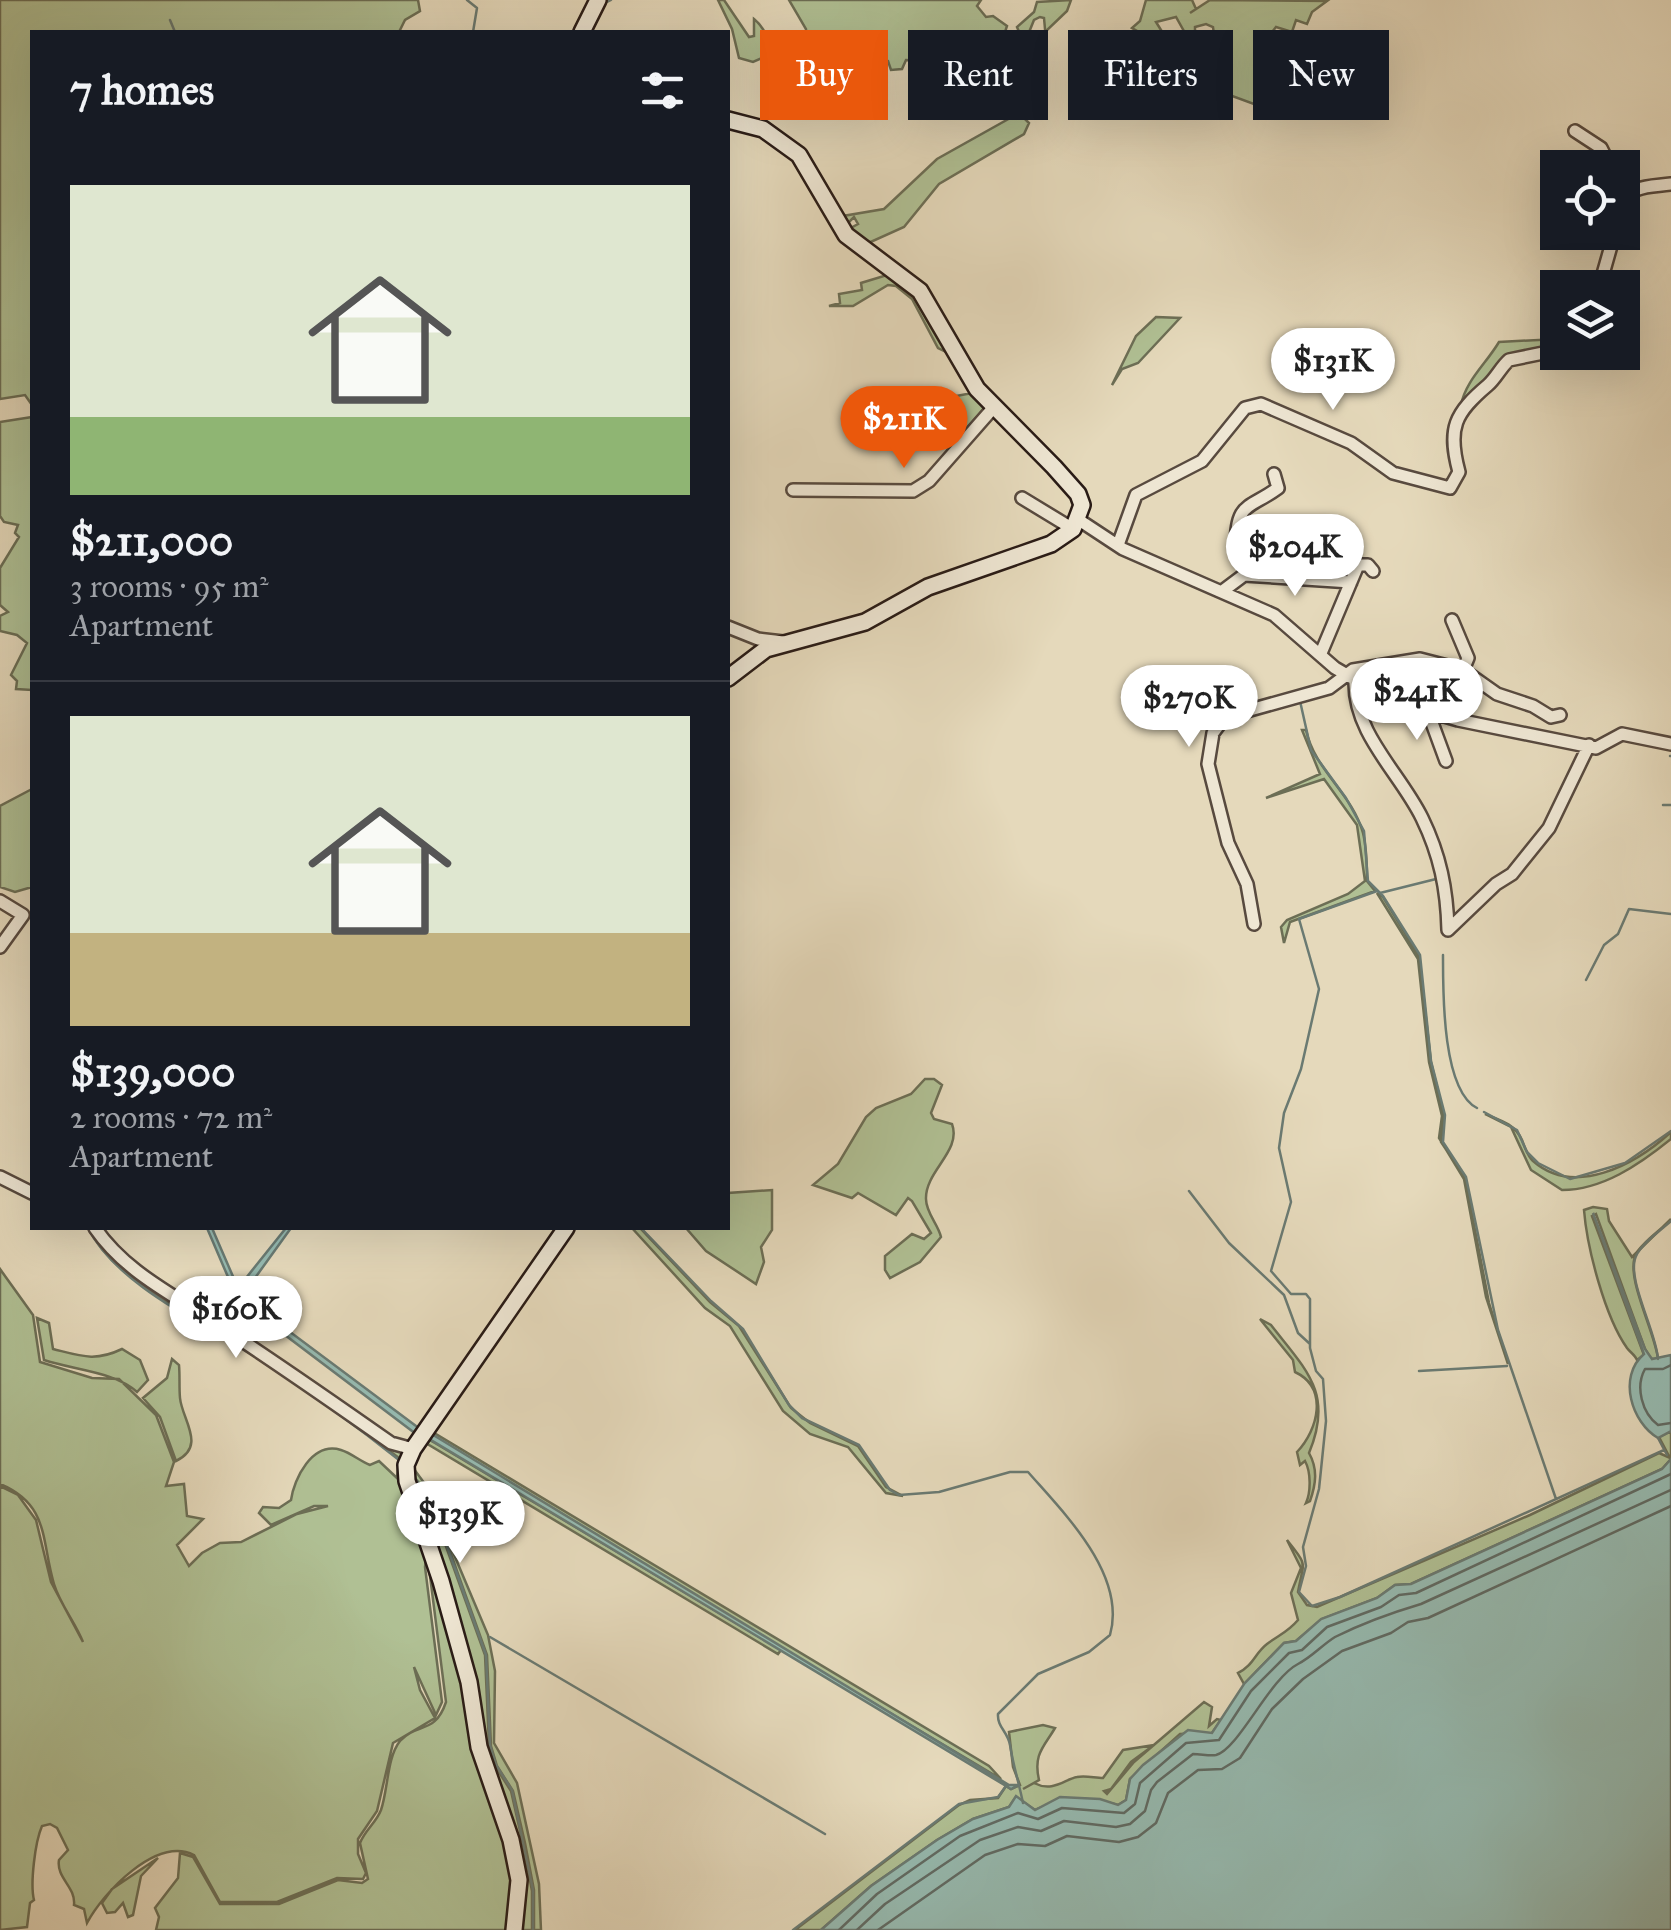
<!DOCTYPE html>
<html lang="en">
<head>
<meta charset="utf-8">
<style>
  body { margin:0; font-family:"IM FELL Great Primer",serif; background:#20242c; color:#f1f3f6; height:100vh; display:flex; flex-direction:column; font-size:38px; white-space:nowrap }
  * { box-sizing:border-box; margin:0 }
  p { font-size:32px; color:#9ea1a6 }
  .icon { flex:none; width:55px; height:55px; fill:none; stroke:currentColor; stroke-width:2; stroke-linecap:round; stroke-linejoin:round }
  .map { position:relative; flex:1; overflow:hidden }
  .side { position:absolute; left:30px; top:30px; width:700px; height:1200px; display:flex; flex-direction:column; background:#171b24; border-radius:0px; box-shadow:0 10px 40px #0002 }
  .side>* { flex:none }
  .hud { position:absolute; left:760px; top:30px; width:760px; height:90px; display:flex; gap:20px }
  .fabs { position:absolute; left:1540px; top:150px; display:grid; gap:20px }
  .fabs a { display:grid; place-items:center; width:100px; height:100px; border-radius:0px; background:#171b24; box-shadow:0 10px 40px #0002; font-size:50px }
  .price { position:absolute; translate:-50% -85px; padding:0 22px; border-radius:35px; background:#fff; color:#222; font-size:32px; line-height:65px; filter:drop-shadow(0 2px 5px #0008) }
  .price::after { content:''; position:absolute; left:50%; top:60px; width:30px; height:22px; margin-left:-15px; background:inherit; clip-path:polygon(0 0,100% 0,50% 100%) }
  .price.selected { background:#ea580c; color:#fff }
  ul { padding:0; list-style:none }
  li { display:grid; align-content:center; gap:20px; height:530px; padding:0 40px }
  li+li { border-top:2px solid #363941 }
  li span { display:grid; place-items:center; height:310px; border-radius:0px; color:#555 }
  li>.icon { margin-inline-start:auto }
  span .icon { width:180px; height:180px; fill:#fffc; stroke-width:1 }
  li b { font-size:42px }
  h2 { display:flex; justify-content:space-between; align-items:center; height:120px; padding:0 40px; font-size:42px }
  .chip { padding:0 35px; border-radius:0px; background:#171b24; box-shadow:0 10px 40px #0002; font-size:35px; line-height:90px }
  .chip.selected { background:#ea580c; color:#fff }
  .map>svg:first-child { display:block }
  .green { fill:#b0c094; stroke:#6c6e55; stroke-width:2.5 }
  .water { fill:#96bab0; stroke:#6a7a72; stroke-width:2.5 }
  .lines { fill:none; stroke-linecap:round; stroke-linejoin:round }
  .shore { stroke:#606a63; stroke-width:2.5 }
  .stream { stroke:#6a7a72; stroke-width:2.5 }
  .street-casing { stroke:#584a3f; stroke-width:16 }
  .secondary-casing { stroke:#291b16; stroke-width:20 }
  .street { stroke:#eee6d3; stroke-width:11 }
  .secondary { stroke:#eee6d3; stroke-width:15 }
</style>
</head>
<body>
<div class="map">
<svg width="1671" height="1930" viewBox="0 0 1671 1930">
  <rect width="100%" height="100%" fill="#e5d9bb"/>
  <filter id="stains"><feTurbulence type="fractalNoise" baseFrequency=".002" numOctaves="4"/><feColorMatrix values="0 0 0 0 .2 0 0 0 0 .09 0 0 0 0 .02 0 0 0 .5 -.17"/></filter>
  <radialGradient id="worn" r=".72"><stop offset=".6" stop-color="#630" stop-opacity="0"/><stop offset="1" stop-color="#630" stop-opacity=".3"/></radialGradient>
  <path class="green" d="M 0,0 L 418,0 L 420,11 L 405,20 L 399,32 L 32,32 L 32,405 L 25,395 L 0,399 Z
    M 718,0 L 724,0 L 749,37 L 754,36 L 754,19 C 764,27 770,41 771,54 L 753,62 L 739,58 L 732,29 Z
    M 789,0 L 981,0 L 977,6 L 986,17 L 993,16 L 1007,26 L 1002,41 L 978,42 L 928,61 L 906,60 L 902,69 L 891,70 L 888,61 L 875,57 L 868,64 L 862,58 L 862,50 L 855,48 L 848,55 L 832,33 L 825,33 L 819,44 L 822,59 L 816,57 L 814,46 L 806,45 L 806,29 Z
    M 1071,0 L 1067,11 L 1046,31 L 1046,40 L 1044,18 L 1040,17 L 1034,20 L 1021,52 L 1016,47 L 1020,34 L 1017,27 L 1034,12 L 1037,2 Z
    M 1146,0 L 1192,0 L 1196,9 L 1190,13 L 1210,0 L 1327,1 L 1312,12 L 1307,24 L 1296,20 L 1292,32 L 1276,27 L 1272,32 C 1277,56 1263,81 1262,107 L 1205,86 L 1197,70 L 1212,61 L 1214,52 L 1207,49 L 1214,34 L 1213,27 L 1206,24 L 1195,27 L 1195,40 L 1189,40 L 1176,17 L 1156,22 L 1166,38 L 1168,51 L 1146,60 L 1138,54 L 1131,55 L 1146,36 L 1132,28 L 1140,21 Z
    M 1019,113 L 1029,123 L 1024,134 L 939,184 L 904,227 L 864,245 L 847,230 L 858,224 L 854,217 L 844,227 L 837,217 L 884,209 L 937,159 Z
    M 887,275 L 905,281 L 988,404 L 958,438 L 913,445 L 912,438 L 902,430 L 905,403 L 936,396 L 940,407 L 952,412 L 956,396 L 972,393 L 948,353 L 938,348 L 912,299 L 896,286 L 888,285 L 853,306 L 829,306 L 840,303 L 839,294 L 862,290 L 861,283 Z
    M 1156,317 L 1180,318 L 1138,363 L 1122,369 L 1112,385 L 1136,336 Z
    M 1557,339 L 1557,348 L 1523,352 L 1461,405 C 1466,380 1486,364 1499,342 Z
    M 32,417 L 32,690 L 16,689 L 17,681 L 11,675 L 27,643 L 17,635 L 0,631 L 0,616 L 8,612 L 0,605 L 0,568 L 19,537 L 15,533 L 18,525 L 4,522 L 0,516 L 0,422 Z
    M 1302,730 L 1306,730 C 1315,771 1352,793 1363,833 C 1367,849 1367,865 1367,881 L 1375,891 L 1290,922 L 1284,943 L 1281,927 L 1287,920 L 1348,894 L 1365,881 L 1357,825 L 1324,779 L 1266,798 L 1320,774 Z
    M 32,789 L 32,887 L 15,892 L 0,887 L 0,806 Z
    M 1377,893 L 1383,897 L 1419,956 L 1431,1062 L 1444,1116 L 1441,1142 L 1465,1178 L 1489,1303 L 1508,1364 L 1486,1297 L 1464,1179 L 1439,1138 L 1442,1116 L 1429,1062 L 1418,959 Z
    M 925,1079 L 934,1079 L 942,1085 L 931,1113 L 934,1119 L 952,1124 C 962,1151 925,1171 926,1199 C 926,1213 938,1224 941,1237 L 920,1262 L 890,1278 L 885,1270 L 885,1256 L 912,1234 L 924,1239 L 931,1233 L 912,1201 L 908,1198 L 896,1215 L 858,1193 L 852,1198 L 813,1185 L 838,1164 L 866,1117 L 876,1108 L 911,1094 Z
    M 1485,1114 C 1500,1120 1515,1124 1522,1140 C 1525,1148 1527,1155 1533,1161 C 1575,1198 1636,1164 1671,1132 L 1671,1139 C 1639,1165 1602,1190 1562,1190 L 1531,1170 L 1511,1127 Z
    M 772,1190 L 772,1230 L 761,1247 L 764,1262 L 756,1284 L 706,1251 L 686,1228 L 728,1228 L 728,1193 Z
    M 1593,1207 L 1607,1209 L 1609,1221 L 1632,1257 L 1671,1219 C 1661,1230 1646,1239 1637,1252 C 1623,1274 1655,1331 1658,1359 L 1651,1359 L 1645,1349 L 1596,1214 L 1592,1216 L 1644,1355 L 1637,1360 C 1635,1355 1630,1352 1627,1348 C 1605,1317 1587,1248 1584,1210 Z
    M 89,1228 L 93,1228 L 104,1245 L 402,1446 L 427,1548 L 425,1567 L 442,1702 L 436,1715 L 414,1667 L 420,1690 L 435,1718 L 393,1743 L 377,1811 L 358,1839 L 358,1854 L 366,1873 L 363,1879 L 337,1878 L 277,1902 L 220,1902 L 194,1855 C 156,1836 103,1893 87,1923 L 84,1909 L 74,1905 C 76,1887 56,1878 59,1860 L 68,1850 L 57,1828 L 50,1824 L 42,1826 C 35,1842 30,1884 34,1900 L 30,1903 L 27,1927 L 0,1930 L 0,1486 L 18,1495 L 36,1520 L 51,1582 L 83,1642 C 75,1622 60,1604 54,1584 C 41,1541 50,1505 0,1484 L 0,1269 L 33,1315 L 40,1362 L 92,1378 L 119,1379 L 156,1415 L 174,1462 L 166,1486 L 184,1484 L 187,1516 L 203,1519 L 177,1545 L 189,1566 L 202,1553 L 220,1543 L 241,1542 L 297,1514 L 328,1506 L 314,1506 L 271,1525 L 259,1513 L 263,1507 L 279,1508 L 291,1500 C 294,1479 312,1441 341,1450 C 351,1453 360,1461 370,1465 L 379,1461 L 397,1478 L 399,1458 C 347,1419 295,1380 240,1346 C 193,1316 112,1279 89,1228 Z
    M 568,1228 L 572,1228 L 431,1431 L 989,1766 L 1001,1779 L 593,1536 L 429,1434 L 426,1438 L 435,1443 L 781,1650 L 778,1654 L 424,1442 L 411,1465 L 436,1499 L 450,1545 L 488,1635 L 495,1671 L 494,1743 L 517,1783 L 539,1884 L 541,1930 L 534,1930 L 534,1890 L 525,1843 L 513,1791 L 497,1766 L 491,1746 L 487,1655 L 432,1501 L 410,1471 L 430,1502 L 485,1655 L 489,1745 L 495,1766 L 511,1791 L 523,1844 L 532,1891 L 532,1930 L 515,1930 L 521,1889 L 512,1831 L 484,1752 L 474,1690 L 408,1471 L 426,1432 Z
    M 632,1228 L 640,1228 L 710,1302 L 739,1326 L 791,1408 L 810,1423 L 858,1446 L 886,1487 L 903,1496 L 886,1493 L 848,1447 L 810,1434 L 783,1411 L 730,1326 L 705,1308 Z
    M 37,1318 L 49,1323 L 53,1349 C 81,1356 95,1362 122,1349 L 140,1360 L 148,1380 L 137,1392 C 116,1372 74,1370 44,1360 Z
    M 1260,1319 L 1271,1325 C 1306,1370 1334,1393 1309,1453 C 1318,1469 1316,1484 1310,1501 L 1306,1503 C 1311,1492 1311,1472 1305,1461 L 1300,1465 L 1297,1452 C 1318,1430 1329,1388 1295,1372 L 1293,1360 Z
    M 172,1359 L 179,1365 C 180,1376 179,1387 180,1398 C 182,1420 207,1446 176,1461 L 160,1417 L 143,1398 L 167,1378 Z
    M 1671,1431 L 1671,1459 L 1662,1469 L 1411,1584 L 1395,1585 L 1377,1598 L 1322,1619 L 1296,1641 L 1284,1643 L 1244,1684 L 1238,1673 C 1253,1666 1255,1653 1267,1644 C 1279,1635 1288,1632 1298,1620 L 1291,1593 L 1301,1568 L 1287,1540 C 1308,1566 1304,1560 1298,1592 L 1307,1605 L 1317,1607 L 1530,1515 L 1659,1453 L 1670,1458 L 1659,1437 Z
    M 428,1560 L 514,1868 L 510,1930 L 156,1930 L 159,1917 L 155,1908 L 178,1878 L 180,1853 L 193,1857 L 220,1904 L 279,1904 L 338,1880 L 362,1883 L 368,1879 L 360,1843 C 365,1830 376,1823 381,1810 C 388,1790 387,1757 400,1741 C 417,1722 435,1735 446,1702 Z
    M 1204,1702 L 1212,1707 L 1209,1726 L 1217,1719 L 1221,1720 L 1212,1733 L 1180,1734 L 1130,1779 L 1126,1800 L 1118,1805 C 1088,1796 1064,1796 1035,1810 L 1016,1797 L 1009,1807 L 973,1819 L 937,1840 L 871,1886 L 821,1930 L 795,1930 L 959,1805 L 970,1800 L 998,1798 L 1006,1786 L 1011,1789 L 1020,1785 L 1013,1767 L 1009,1732 L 1043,1725 L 1055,1728 C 1044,1747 1033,1754 1039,1780 L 1023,1789 L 1034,1783 C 1053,1793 1065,1779 1077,1777 C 1085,1775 1095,1778 1103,1778 L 1123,1750 L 1154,1745 L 1131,1762 L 1111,1789 L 1104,1791 L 1107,1794 L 1134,1762 Z
    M 158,1858 L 141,1876 L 133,1915 L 128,1917 L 123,1903 L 115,1912 L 107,1913 L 102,1903 L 112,1889 Z"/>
  <path class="water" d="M 1593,1213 L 1645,1349 L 1652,1359 L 1671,1355 L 1671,1431 L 1658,1438 C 1632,1423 1617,1377 1644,1354 Z
    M 207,1228 L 212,1228 L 238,1288 L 286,1228 L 291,1228 L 242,1296 L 420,1429 L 416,1434 L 232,1295 L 234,1291 Z
    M 430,1433 L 1009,1785 L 1019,1785 L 1011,1789 L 1006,1786 L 426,1437 Z
    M 1671,1459 L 1671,1930 L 821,1930 L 871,1886 L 937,1840 L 973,1819 L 1009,1807 L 1016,1796 L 1035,1810 L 1060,1797 L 1100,1799 L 1118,1805 L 1126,1800 L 1130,1779 L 1143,1765 L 1188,1730 L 1212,1733 L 1244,1684 L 1284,1643 L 1296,1641 L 1321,1619 L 1377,1598 L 1395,1585 L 1411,1584 L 1662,1469 Z"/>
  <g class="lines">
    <path class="shore" d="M 1671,1365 L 1663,1369 L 1645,1369 C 1635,1387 1642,1413 1658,1425 L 1671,1423
      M 839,1930 L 877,1894 L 960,1836 L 1018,1813 L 1038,1819 L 1062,1808 L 1124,1813 L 1135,1804 L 1140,1783 L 1186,1743 L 1219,1740 L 1251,1691 L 1289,1653 L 1302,1650 L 1327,1627 L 1381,1607 L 1399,1595 L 1416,1593 L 1671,1474
      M 857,1930 L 885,1904 L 980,1840 L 1018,1827 L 1041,1831 L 1064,1821 L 1116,1827 L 1130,1824 L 1145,1811 L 1151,1790 L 1157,1782 L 1193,1754 C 1201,1754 1209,1756 1216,1755 C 1238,1750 1270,1678 1298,1664 C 1312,1657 1322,1645 1335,1637 C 1361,1624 1394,1612 1421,1604 L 1671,1490
      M 878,1930 L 985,1855 L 1018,1844 L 1045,1846 L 1067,1836 L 1119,1842 L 1138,1837 L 1156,1823 L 1168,1793 L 1198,1770 L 1222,1769 L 1240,1758 L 1272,1709 L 1303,1679 L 1342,1651 L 1391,1633 L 1408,1622 L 1428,1618 L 1671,1506"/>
    <path class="stream" d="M 467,0 L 477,8 L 473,32
      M 603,4 L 611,0
      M 170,20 L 175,32
      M 1300,701 L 1311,750 L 1346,798 L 1364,831 L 1368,881 L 1383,896 L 1420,955 L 1431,1061 L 1445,1115 L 1443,1142 L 1466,1177 L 1498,1330 L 1556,1499
      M 1670,756 L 1671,756
      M 1663,805 L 1671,805
      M 1377,891 L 1299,919 L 1319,989 L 1301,1069 L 1284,1113 L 1279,1148 L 1291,1202 L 1271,1271 L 1291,1294 L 1306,1294 L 1310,1299 L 1310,1348 L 1316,1371 L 1323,1379 L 1326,1421 L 1319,1489 L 1303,1547 L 1306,1566 L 1299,1592 L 1312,1606 L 1340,1597 L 1664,1450
      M 1380,893 L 1440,878
      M 1443,955 C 1443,992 1442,1090 1477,1108
      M 1586,980 L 1604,945 L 1618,934 L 1629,909 L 1671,914
      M 1484,1112 L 1517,1130 L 1527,1152 L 1538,1163 L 1570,1179 L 1625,1163 L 1671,1131
      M 1189,1191 L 1229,1243 L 1284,1295 L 1298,1333 L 1310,1344
      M 88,1228 C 117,1286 208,1326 262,1361 C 309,1392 355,1425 399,1460
      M 641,1228 L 711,1301 L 743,1329 L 789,1405 L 802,1418 L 859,1445 L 890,1490 L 899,1495 L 939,1492 L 1010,1472 L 1028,1472 C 1064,1513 1127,1575 1110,1635 L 1089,1652 L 1038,1674 L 998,1714 C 997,1727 1008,1732 1010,1745 C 1013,1765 1019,1783 1023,1803
      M 1658,1359 C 1656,1330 1624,1275 1637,1254 C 1645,1240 1660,1231 1671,1221
      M 1419,1371 L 1507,1366
      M 1658,1438 L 1667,1455
      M 414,1477 L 431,1501 L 486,1655 L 490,1745 L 496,1765 L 512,1790 L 533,1890 L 533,1930
      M 490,1637 L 825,1834
      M 793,1930 L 959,1804 L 998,1797 L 1006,1786"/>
    <defs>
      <path id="street" d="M 1575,131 L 1601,148 L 1611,168
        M 1622,206 C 1631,184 1649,187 1671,184
        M 1599,288 L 1615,232
        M 1274,474 L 1278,488 C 1248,510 1236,501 1236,548 L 1285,539 L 1358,565
        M 793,490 L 913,491 L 929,481 L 994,407
        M 1022,498 L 1073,529
        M 1079,520 L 1123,549 L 1274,615 L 1335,668 L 1388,699 L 1458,720 L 1596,748 L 1622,734 L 1671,744
        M 1118,545 L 1136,495 L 1202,461 L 1245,408 L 1261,404 L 1351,443 L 1393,473 L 1450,488 L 1459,472 C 1447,428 1455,413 1488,385 C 1496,378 1501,367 1509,360 L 1558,350
        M 1224,590 L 1244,575 L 1351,582
        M 1452,620 L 1468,658 L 1463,670
        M 728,627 L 758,639 L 783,642
        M 1321,653 L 1358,565 L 1368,565 L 1373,571
        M 1355,682 C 1354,734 1400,773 1422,818 C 1440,855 1447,889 1448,930
        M 1428,712 L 1446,761
        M 0,901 L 23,915 L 0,947
        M 1254,924 L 1247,884 L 1228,843 L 1208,764 L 1213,733 L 1225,717 L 1329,688 L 1353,670 L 1420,659 L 1463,670 L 1497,694 L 1533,706 L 1551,717 L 1560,715
        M 1448,930 L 1496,884 L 1512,874 L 1549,828 L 1589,745
        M 0,1177 L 32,1193
        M 95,1228 C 127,1274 175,1295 220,1326 C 278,1364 334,1403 391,1443 L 413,1449"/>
      <path id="secondary" d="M 582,32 L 598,0
        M 728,120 L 763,129 L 799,155 L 846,235 L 920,291 L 977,389 L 1054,467 L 1078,494 L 1082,505 L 1073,529 L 1051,544 L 928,587 L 865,622 L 766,649 L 728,678
        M 514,1930 L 519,1880 L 511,1840 L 479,1747 L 469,1682 L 441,1581 L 407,1481 L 406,1465 L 413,1449 L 566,1228"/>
    </defs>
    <use href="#street" class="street-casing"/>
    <use href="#secondary" class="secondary-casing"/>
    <use href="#street" class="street"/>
    <use href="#secondary" class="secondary"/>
  </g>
  <rect width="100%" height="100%" filter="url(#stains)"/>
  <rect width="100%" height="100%" fill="url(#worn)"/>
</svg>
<div class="fabs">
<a><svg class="icon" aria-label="locate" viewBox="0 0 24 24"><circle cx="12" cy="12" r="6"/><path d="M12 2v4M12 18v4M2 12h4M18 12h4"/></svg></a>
<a><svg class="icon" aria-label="layers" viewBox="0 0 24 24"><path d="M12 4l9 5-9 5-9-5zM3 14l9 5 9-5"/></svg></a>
</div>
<b class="price" style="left:1333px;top:413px">$131K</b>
<b class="price selected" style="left:904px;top:471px">$211K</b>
<b class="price" style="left:1295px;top:599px">$204K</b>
<b class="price" style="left:1417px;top:743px">$241K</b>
<b class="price" style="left:1189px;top:750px">$270K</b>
<b class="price" style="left:236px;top:1361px">$160K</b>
<b class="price" style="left:460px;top:1566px">$139K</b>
<div class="hud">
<a class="chip selected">Buy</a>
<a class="chip">Rent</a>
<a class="chip">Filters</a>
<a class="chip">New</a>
</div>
<section class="side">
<h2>7 homes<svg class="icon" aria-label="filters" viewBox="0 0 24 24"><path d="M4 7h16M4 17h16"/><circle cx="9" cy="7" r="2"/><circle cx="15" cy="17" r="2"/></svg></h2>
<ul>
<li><span style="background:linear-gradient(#dfe7d0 75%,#8fb573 0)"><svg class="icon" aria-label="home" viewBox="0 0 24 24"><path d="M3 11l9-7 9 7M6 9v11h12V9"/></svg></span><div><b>$211,000</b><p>3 rooms · 95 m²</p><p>Apartment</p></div></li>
<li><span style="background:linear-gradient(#dfe7d0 70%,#c2b280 0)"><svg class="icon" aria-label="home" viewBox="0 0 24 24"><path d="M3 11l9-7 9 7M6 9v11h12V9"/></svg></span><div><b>$139,000</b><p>2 rooms · 72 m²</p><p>Apartment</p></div></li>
</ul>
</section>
</div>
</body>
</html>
